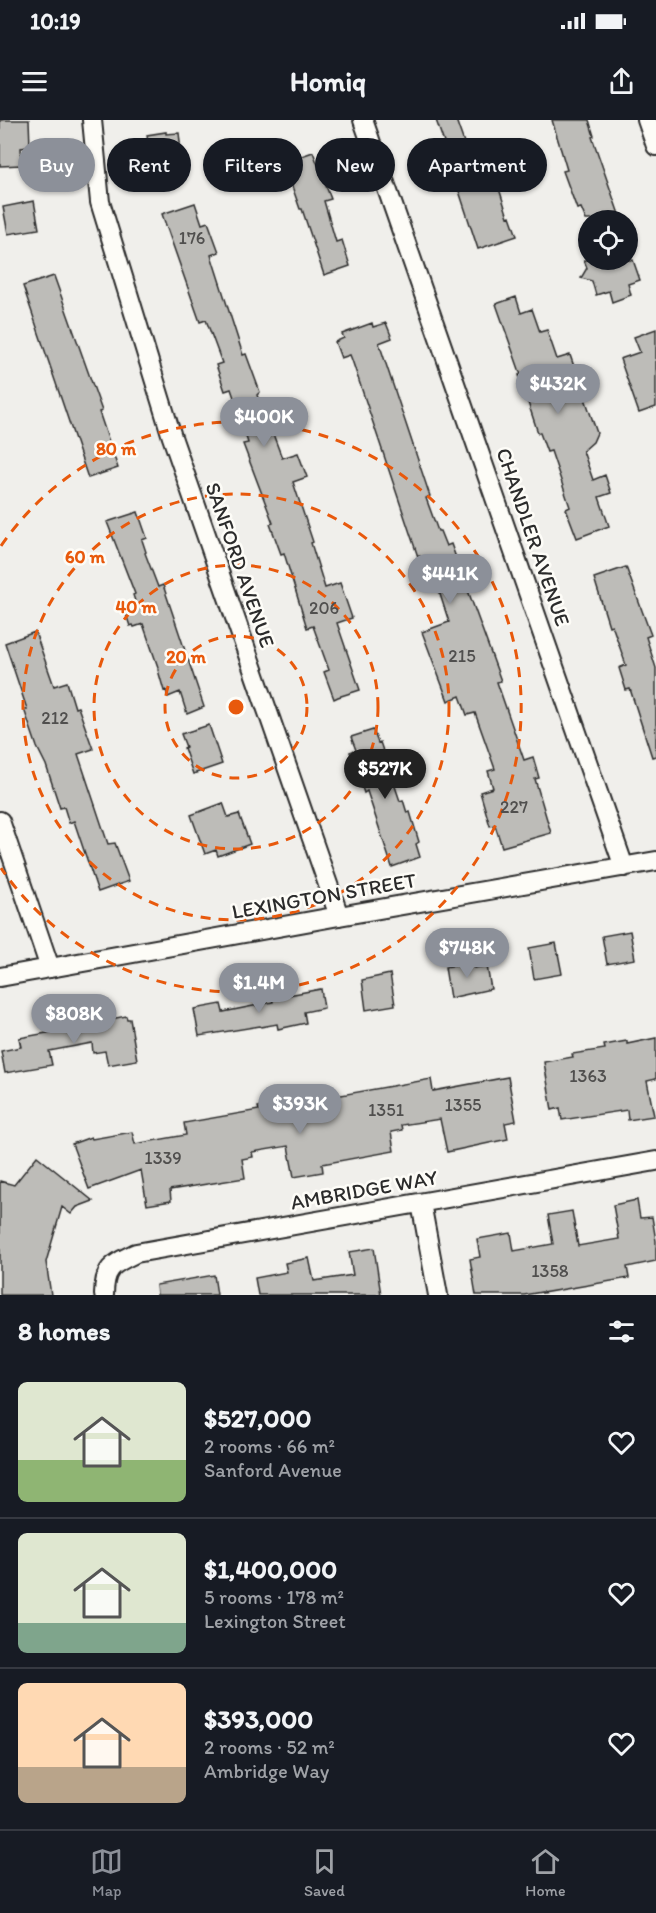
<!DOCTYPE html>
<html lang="en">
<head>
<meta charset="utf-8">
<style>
  body { margin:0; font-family:Itim,sans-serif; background:#20242c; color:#f1f3f6; height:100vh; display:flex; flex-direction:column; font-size:22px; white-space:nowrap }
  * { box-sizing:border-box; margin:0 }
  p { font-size:20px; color:#9ea1a6 }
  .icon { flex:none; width:33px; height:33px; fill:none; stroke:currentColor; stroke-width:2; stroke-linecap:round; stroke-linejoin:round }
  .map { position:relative; height:1175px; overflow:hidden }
  .details { display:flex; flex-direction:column; background:#171b24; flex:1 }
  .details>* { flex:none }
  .banner { position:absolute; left:18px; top:18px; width:621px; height:54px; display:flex; gap:12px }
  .buttons { position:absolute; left:578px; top:90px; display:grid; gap:12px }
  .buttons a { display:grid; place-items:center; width:60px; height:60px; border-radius:50%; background:#171b24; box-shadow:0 2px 4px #0004; font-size:30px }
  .price { position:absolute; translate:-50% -51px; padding:0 14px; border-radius:21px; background:#8c9099; color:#fff; font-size:20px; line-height:39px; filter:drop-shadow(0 2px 3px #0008) }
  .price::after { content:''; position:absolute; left:50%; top:36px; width:18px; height:14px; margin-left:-9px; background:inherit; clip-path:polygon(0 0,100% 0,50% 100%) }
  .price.current { background:#222; color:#fff }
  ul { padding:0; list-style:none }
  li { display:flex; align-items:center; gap:18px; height:150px; padding:0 18px }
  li+li { border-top:2px solid #363941 }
  li span { display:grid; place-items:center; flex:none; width:168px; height:120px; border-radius:9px; color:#555 }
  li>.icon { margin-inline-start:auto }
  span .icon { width:72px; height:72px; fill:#fffc; stroke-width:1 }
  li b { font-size:26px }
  h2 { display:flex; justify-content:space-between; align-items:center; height:72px; padding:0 18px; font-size:26px }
  .pill { padding:0 21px; border-radius:27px; background:#171b24; box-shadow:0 2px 4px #0004; font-size:21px; line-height:54px }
  .pill.current { background:#8c9099; color:#fff }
  .status { display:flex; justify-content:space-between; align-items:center; height:42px; padding:0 30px; background:#171b24; direction:ltr }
  .status svg { height:16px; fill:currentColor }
  header { display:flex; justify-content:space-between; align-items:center; height:78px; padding:0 18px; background:#171b24; font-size:27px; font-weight:800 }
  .menu { display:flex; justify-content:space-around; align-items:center; height:84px; border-top:2px solid #363941; background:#171b24; font-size:16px; color:#9ea1a6 }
  .menu a { display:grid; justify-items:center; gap:3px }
  .menu .current { color:#8c9099 }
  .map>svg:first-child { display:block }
  .building { fill:#bdbcb8; stroke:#2b2b2b; stroke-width:1.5 }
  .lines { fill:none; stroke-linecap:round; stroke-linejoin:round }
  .street-casing { stroke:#2b2b2b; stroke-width:22 }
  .street { stroke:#fdfcf7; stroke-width:18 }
  .ring { fill:none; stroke:#e8590c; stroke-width:3; stroke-dasharray:10 8 }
  .labels { text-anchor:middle; stroke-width:5; stroke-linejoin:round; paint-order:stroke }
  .number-label { font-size:18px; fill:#504f4e }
  .street-label { font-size:21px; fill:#2b2b2b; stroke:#fdfcf7 }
  .centre { fill:#e8590c; stroke:#fdfcf7; stroke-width:3 }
  .ring-label { font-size:18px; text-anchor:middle; font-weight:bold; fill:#e8590c; stroke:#fdfcf7; stroke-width:5; stroke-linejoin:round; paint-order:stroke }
</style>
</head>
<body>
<div class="status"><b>10:19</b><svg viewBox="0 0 49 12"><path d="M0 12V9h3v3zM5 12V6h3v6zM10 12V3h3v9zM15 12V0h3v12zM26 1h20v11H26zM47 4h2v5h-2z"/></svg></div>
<header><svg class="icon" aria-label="menu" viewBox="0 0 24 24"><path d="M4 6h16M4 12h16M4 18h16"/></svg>Homiq<svg class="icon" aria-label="share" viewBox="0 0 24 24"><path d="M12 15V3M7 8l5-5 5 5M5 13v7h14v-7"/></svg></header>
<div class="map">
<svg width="656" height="1175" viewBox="0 0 656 1175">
  <rect width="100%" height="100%" fill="#f0efeb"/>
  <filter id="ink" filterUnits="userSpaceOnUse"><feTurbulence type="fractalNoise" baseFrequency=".0167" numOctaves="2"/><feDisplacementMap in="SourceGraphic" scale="12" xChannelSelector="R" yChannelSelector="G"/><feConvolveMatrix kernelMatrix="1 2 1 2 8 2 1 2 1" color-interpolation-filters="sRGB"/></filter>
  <g filter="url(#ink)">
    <path class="building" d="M 0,0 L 29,0 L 30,27 L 21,28 L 22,45 L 0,46 Z
      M 436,0 L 456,0 L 466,28 L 448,34 Z
      M 552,0 L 589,0 L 594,16 L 592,17 L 621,100 L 586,100 L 581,88 L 577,89 L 563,51 L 567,50 Z
      M 166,12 L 166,14 L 179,13 L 182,40 L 180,40 L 181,54 L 158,56 L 156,42 L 150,43 L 147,15 Z
      M 313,32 L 331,79 L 324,81 L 336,122 L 342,120 L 350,146 L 324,155 L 302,89 L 300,89 L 287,52 L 292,50 L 290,40 Z
      M 496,59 L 508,97 L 510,96 L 517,116 L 478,129 L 459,71 Z
      M 34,81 L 39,109 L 8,114 L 3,87 Z
      M 195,83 L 202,104 L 208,102 L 219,132 L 211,135 L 243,235 L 246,234 L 260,272 L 257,275 L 271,314 L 273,314 L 282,338 L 298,333 L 307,357 L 293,362 L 313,422 L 311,423 L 325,468 L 340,463 L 352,498 L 337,503 L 360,570 L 338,577 L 334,579 L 324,552 L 329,550 L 313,506 L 307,508 L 284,433 L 281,434 L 270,404 L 273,403 L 243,324 L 248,323 L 243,307 L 244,306 L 231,269 L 225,271 L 216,245 L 222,243 L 206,200 L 200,202 L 162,94 Z
      M 584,140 L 633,140 L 640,160 L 628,164 L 631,175 L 612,182 L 609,171 L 596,175 L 592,161 L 581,158 L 587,148 Z
      M 54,156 L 102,291 L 99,292 L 118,348 L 88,358 L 23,166 Z
      M 516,177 L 521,193 L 532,189 L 540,212 L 547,210 L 557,239 L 570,235 L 597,313 L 593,322 L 583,331 L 593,360 L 605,355 L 611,373 L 599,377 L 609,406 L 577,418 L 566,389 L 570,387 L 551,331 L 547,332 L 540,313 L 538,313 L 519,255 L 521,255 L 496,184 Z
      M 372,203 L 373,207 L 386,203 L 392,218 L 379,223 L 430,376 L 426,378 L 438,411 L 440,411 L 446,426 L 451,424 L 501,561 L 497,562 L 524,640 L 533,637 L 539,658 L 535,659 L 551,713 L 502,727 L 495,705 L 490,706 L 480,672 L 493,668 L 488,651 L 495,649 L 475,593 L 467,595 L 460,576 L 448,581 L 422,512 L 449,502 L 437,465 L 431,467 L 420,436 L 418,437 L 352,240 L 350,235 L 341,238 L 335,222 L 344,218 L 342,214 Z
      M 656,209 L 656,287 L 639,293 L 620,239 L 640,232 L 634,217 Z
      M 138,392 L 147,418 L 142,420 L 146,432 L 145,433 L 158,467 L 163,465 L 204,587 L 187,594 L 180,572 L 168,577 L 166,570 L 164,571 L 158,550 L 159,550 L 143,504 L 134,507 L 133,505 L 130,506 L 123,486 L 135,481 L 133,475 L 135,474 L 107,402 Z
      M 626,447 L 651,515 L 646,517 L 656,548 L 656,636 L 652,637 L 630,569 L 626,570 L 619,548 L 626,545 L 612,505 L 609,506 L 594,458 Z
      M 35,512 L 54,566 L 67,562 L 75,588 L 78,587 L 93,629 L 78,634 L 108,724 L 115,723 L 129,761 L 98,772 L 74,701 L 69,703 L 64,687 L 60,688 L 46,645 L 37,627 L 24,589 L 27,589 L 5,523 Z
      M 209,605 L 222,644 L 193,654 L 184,628 L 186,627 L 181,614 Z
      M 373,610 L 378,623 L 380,622 L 400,681 L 403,680 L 407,693 L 410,692 L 419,722 L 416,724 L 420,737 L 392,747 L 367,671 L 364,673 L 350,632 L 356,630 L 351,617 Z
      M 223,683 L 228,697 L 239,694 L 250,724 L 218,736 L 216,730 L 205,734 L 191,695 Z
      M 630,811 L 635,839 L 607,844 L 602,816 Z
      M 556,823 L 562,854 L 534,859 L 529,828 Z
      M 472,842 L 474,848 L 487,846 L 491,869 L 450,878 L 445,847 Z
      M 390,854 L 395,885 L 366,890 L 362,860 Z
      M 321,869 L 324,888 L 304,892 L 306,903 L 278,909 L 277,904 L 261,907 L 260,906 L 199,916 L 194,889 L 221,884 L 223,892 L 273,882 L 272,878 Z
      M 126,896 L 127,899 L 130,899 L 137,940 L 108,945 L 105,931 L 93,933 L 92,923 L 49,931 L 52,945 L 5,953 L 1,931 L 21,927 L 19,918 L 90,905 L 90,903 Z
      M 656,918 L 656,959 L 647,961 L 654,996 L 628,1000 L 627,990 L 562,1000 L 560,988 L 552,990 L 544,942 L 573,937 L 572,934 L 605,929 L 604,925 L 627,921 L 627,924 Z
      M 508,957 L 516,1001 L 505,1003 L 508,1019 L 447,1032 L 440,999 L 401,1005 L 402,1010 L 391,1012 L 394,1031 L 322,1044 L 323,1052 L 294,1057 L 288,1026 L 252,1032 L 253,1037 L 242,1039 L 245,1058 L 170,1070 L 171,1081 L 147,1085 L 141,1050 L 89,1069 L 72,1024 L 91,1017 L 92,1019 L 132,1012 L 135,1024 L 186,1015 L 184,1003 L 259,990 L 258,987 L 318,976 L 319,979 L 431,959 L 433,971 Z
      M 37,1036 L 93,1081 L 77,1087 L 71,1094 L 62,1087 L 46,1142 L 51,1175 L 0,1175 L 0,1061 L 14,1065 Z
      M 637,1080 L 640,1098 L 652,1097 L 656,1121 L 656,1141 L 627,1147 L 629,1158 L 542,1173 L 542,1172 L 524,1175 L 476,1175 L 470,1139 L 480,1137 L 477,1119 L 511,1113 L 514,1131 L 553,1124 L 548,1095 L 572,1091 L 578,1126 L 619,1119 L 613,1085 Z
      M 374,1128 L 381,1175 L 258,1175 L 255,1158 L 287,1152 L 285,1143 L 309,1138 L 314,1161 L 353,1155 L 349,1132 Z
      M 214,1155 L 217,1175 L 157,1175 L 156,1165 Z"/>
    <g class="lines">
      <defs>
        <path id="street" d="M 92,0 L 100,82 L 172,317 L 339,796
          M 363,0 L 624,747
          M 647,0 L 656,26
          M 0,701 L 50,848
          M 0,857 L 339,796 L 656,741
          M 421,1083 L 438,1175
          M 104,1175 C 104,1147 113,1144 136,1133 L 656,1041"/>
      </defs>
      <use href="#street" class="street-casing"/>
      <use href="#street" class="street"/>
    </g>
  </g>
  <g class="ring">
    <circle cx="236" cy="587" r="71"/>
    <circle cx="236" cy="587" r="142"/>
    <circle cx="236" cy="587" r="213"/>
    <path d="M1 426A285 285 0 1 1 1 748"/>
  </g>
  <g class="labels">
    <g class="number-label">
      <text x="192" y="124">176</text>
      <text x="324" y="494">206</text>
      <text x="462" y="542">215</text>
      <text x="55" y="604">212</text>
      <text x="514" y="693">227</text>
      <text x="588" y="962">1363</text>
      <text x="463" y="991">1355</text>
      <text x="386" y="996">1351</text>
      <text x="163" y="1044">1339</text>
      <text x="550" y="1157">1358</text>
    </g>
    <g class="street-label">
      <text transform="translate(533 417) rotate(71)" y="7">CHANDLER AVENUE</text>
      <text transform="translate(240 445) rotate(71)" y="7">SANFORD AVENUE</text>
      <text transform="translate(324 776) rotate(-10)" y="7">LEXINGTON STREET</text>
      <text transform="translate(364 1070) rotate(-10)" y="7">AMBRIDGE WAY</text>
    </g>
  </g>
  <circle cx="236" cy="587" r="9" class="centre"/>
  <g class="ring-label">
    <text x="116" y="335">80 m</text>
    <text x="85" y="443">60 m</text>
    <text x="136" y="493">40 m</text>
    <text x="186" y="543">20 m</text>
  </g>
</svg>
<div class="buttons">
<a><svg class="icon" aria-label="locate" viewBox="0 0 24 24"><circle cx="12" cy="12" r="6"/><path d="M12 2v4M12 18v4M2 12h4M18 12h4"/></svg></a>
</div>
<b class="price" style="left:558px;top:295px">$432K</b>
<b class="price" style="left:264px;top:328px">$400K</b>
<b class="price" style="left:450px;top:485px">$441K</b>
<b class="price current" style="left:385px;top:680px">$527K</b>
<b class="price" style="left:467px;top:859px">$748K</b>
<b class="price" style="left:259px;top:894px">$1.4M</b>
<b class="price" style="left:74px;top:925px">$808K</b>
<b class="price" style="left:300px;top:1015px">$393K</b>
<div class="banner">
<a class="pill current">Buy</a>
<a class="pill">Rent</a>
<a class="pill">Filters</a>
<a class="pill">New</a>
<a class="pill">Apartment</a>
</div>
</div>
<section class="details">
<h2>8 homes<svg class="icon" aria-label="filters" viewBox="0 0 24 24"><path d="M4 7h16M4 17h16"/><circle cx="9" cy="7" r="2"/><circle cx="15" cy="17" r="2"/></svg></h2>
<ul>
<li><span style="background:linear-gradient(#dfe7d0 65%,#8fb573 0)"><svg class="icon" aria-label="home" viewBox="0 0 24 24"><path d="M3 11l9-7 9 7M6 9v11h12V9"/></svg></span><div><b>$527,000</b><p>2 rooms · 66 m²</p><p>Sanford Avenue</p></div><svg class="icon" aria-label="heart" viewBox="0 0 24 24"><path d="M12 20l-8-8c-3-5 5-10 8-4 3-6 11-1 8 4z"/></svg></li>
<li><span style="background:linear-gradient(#dfe7d0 75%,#7fa58c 0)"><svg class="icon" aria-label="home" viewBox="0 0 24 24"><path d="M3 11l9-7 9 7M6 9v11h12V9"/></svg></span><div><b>$1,400,000</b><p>5 rooms · 178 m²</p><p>Lexington Street</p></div><svg class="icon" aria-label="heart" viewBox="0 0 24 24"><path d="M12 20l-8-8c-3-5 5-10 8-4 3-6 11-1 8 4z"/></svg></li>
<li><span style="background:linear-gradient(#ffd9b3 70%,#b9a48a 0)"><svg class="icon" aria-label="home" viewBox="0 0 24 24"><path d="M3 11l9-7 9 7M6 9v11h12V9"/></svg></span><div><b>$393,000</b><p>2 rooms · 52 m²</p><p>Ambridge Way</p></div><svg class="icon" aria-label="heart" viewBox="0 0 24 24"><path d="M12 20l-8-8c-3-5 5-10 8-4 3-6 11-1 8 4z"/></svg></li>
</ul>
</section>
<nav class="menu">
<a class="current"><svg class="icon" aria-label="map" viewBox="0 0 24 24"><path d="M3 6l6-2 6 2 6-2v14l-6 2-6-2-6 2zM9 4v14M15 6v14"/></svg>Map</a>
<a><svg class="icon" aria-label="saved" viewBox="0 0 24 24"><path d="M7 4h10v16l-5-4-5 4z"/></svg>Saved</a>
<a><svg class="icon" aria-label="home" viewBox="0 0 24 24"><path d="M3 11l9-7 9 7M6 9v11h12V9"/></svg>Home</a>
</nav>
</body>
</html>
